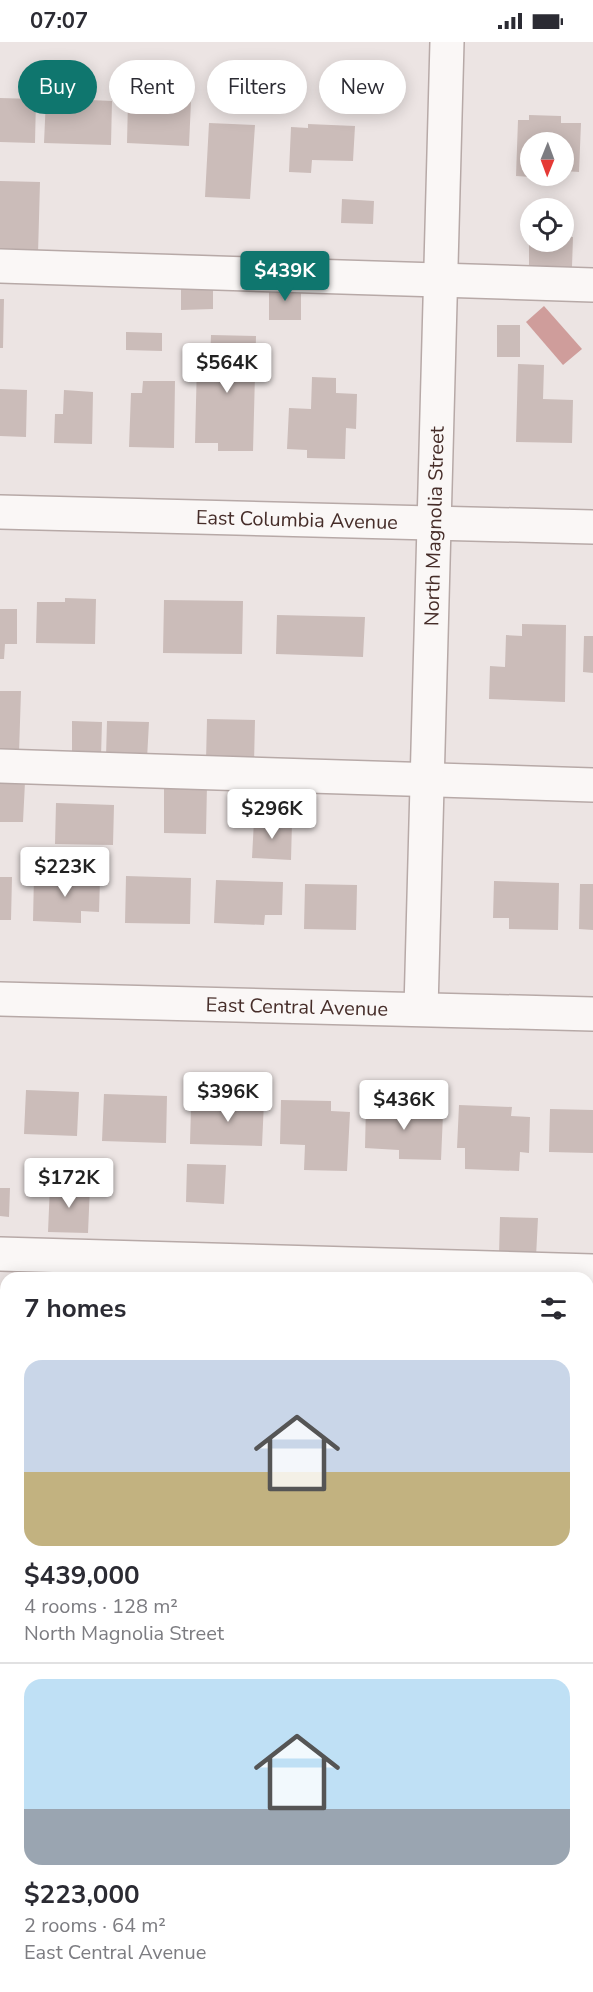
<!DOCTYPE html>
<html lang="en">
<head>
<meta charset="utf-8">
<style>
  body { margin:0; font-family:"Nunito Sans",sans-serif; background:#f7f7f7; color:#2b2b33; height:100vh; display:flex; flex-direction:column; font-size:22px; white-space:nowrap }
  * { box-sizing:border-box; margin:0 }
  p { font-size:20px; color:#7c7c81 }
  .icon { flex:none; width:33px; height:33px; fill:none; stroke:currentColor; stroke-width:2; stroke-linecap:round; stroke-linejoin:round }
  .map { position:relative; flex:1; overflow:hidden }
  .panel { position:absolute; left:0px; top:1230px; width:594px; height:720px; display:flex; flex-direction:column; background:#fff; border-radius:18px 18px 0 0; box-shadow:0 3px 15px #0003 }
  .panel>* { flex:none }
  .banner { position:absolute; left:18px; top:18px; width:558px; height:54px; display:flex; gap:12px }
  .needle { width:39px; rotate:181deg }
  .tools { position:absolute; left:520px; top:90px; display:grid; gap:12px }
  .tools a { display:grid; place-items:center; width:54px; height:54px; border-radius:50%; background:#fff; box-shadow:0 3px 15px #0003; font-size:30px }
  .price { position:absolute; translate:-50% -51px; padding:0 14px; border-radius:6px; background:#fff; color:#222; font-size:20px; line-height:39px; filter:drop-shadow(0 2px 3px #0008) }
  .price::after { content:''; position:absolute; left:50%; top:36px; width:18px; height:14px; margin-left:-9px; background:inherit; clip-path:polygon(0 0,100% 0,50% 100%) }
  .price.on { background:#0f766e; color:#fff }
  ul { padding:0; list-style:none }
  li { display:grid; align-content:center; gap:12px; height:318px; padding:0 24px }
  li+li { border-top:2px solid #e1e1e2 }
  li span { display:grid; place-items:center; height:186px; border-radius:18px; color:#555 }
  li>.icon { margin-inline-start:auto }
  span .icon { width:108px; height:108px; fill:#fffc; stroke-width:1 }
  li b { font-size:26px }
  h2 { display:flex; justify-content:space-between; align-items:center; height:72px; padding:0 24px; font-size:26px }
  .chip { padding:0 21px; border-radius:27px; background:#fff; box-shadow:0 3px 15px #0003; font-size:21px; line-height:54px }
  .chip.on { background:#0f766e; color:#fff }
  .status { display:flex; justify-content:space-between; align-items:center; height:42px; padding:0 30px; background:#fff; direction:ltr }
  .status svg { height:16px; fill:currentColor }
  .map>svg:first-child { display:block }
  .water { fill:#cf9d9b }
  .building { fill:#cbbcb9 }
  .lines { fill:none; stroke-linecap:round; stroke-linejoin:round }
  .minor-casing { stroke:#b7a9a7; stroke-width:36 }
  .minor { stroke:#faf7f6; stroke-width:33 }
  .labels { text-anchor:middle; stroke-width:5; stroke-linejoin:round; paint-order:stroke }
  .street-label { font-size:20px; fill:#462d29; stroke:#f9f4f3 }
</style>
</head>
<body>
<div class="status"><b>07:07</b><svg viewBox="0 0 49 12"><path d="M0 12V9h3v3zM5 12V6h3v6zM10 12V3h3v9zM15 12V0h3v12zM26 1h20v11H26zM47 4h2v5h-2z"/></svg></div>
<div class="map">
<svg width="593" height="1950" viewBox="0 0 593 1950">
  <rect width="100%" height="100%" fill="#ece4e3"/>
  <path class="water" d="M 544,264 L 582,307 L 563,323 L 526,280 Z"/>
  <path class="building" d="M 0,56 L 36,57 L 35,101 L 0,100 Z
    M 46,56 L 112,59 L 111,103 L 44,101 Z
    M 128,58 L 191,59 L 189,104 L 127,101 Z
    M 529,73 L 561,74 L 561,81 L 581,81 L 579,130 L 564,129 L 564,100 L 531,100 L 531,135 L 516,134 L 518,78 L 529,78 Z
    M 209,81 L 255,83 L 250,157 L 205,155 Z
    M 308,82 L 355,84 L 353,119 L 312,118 L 311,131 L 289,130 L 291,85 L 308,86 Z
    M 0,139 L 40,140 L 38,212 L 0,211 Z
    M 342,157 L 374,159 L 373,182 L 341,181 Z
    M 564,195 L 573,195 L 572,225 L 529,224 L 529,200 L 564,200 Z
    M 181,241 L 213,241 L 213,267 L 181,268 Z
    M 269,243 L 301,243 L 301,278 L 269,278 Z
    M 0,257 L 4,257 L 3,306 L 0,306 Z
    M 497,283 L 520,283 L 520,315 L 497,315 Z
    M 126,290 L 162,291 L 162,309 L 126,308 Z
    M 211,293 L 256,294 L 253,409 L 218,409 L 218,401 L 195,401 L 197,320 L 210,320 Z
    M 518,322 L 544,323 L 543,357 L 573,358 L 572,401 L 516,400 Z
    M 312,335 L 336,336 L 336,351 L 357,352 L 356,387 L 346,386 L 345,417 L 307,416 L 307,408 L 287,407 L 289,366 L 311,367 Z
    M 143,339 L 175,339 L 174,406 L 129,405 L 131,351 L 142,351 Z
    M 0,347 L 27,348 L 26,395 L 0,394 Z
    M 64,348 L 93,350 L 92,402 L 54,401 L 55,372 L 63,372 Z
    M 65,556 L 96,557 L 95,602 L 36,601 L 37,560 L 65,560 Z
    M 164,558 L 243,559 L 242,612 L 163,611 Z
    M 0,567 L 17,567 L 17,602 L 5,602 L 4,617 L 0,617 Z
    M 277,573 L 365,575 L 363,615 L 276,612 Z
    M 522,582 L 566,583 L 565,660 L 489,657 L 490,624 L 505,625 L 506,593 L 522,594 Z
    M 584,594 L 593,594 L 593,631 L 583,630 Z
    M 0,649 L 21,649 L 19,711 L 0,710 Z
    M 207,677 L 255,678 L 254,721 L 206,719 Z
    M 72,679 L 102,680 L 101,715 L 72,715 Z
    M 107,679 L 149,680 L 147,717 L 106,715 Z
    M 0,739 L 25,740 L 23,780 L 0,780 Z
    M 164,742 L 207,742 L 206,792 L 164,791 Z
    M 56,761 L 114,763 L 113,803 L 55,802 Z
    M 254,778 L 292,780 L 291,818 L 252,816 Z
    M 34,833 L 100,836 L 99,870 L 81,869 L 81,881 L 33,879 Z
    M 126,834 L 191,836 L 190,882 L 125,881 Z
    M 0,835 L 12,835 L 11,878 L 0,878 Z
    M 216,838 L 283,840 L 282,873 L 265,873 L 264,883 L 214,881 Z
    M 494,839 L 559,841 L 558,888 L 509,887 L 509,876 L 493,876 Z
    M 305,842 L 357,843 L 356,888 L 304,887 Z
    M 580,842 L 593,842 L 593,888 L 579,887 Z
    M 26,1048 L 79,1050 L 77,1094 L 24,1092 Z
    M 104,1052 L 167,1054 L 166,1101 L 102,1099 Z
    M 207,1057 L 264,1059 L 262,1104 L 190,1102 L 191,1066 L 207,1067 Z
    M 281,1058 L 331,1059 L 331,1069 L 350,1070 L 347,1129 L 304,1128 L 305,1103 L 280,1102 Z
    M 366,1062 L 424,1064 L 424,1072 L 443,1072 L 441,1118 L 399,1117 L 399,1108 L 365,1106 Z
    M 459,1063 L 512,1065 L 511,1074 L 530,1075 L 529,1111 L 520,1110 L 519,1129 L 465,1127 L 465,1106 L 457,1106 Z
    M 550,1067 L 593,1068 L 593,1111 L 549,1110 Z
    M 187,1122 L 226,1123 L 224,1162 L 186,1160 Z
    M 50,1143 L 90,1144 L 88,1191 L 48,1190 Z
    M 0,1146 L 10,1146 L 9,1175 L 0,1174 Z
    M 500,1175 L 538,1176 L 536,1215 L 499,1213 Z
    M 90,1225 L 126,1226 L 125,1236 L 90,1236 Z
    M 0,1317 L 6,1317 L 4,1371 L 0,1371 Z
    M 588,1356 L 593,1356 L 593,1395 L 588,1395 Z
    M 588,1566 L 593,1566 L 593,1603 L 588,1603 Z
    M 0,1642 L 5,1643 L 4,1698 L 0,1698 Z
    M 1,1839 L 6,1839 L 6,1881 L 0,1881 Z
    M 588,1863 L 593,1863 L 593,1907 L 588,1907 Z"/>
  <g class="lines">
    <defs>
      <g id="minor">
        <path d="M 0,224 L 593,243"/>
        <path id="s1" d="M 0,470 L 593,485"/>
        <path d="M 0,724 L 593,743"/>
        <path id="s2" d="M 0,957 L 593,972"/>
        <path id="s3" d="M 421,967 L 447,0"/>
        <path d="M 0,1212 L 593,1229"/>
        <path d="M 0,1455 L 6,1455"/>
        <path d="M 588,1472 L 593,1472"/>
        <path d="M 0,1707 L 6,1707"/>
        <path d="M 588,1725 L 593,1726"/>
      </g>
    </defs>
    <use href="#minor" class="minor-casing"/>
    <use href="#minor" class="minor"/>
  </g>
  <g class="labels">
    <g class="street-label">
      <text dy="7" stroke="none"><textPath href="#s1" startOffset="297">East Columbia Avenue</textPath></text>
      <text dy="7" stroke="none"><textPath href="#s3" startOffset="483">North Magnolia Street</textPath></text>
      <text dy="7" stroke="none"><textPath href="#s2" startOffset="297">East Central Avenue</textPath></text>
    </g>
  </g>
</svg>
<div class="tools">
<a><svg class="needle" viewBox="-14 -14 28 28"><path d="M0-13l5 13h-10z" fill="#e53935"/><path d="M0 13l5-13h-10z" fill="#7c7c81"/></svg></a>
<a><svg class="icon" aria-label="locate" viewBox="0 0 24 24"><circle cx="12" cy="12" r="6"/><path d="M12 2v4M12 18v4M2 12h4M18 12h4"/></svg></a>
</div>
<b class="price on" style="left:285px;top:260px">$439K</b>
<b class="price" style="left:227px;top:352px">$564K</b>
<b class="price" style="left:272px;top:798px">$296K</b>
<b class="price" style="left:65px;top:856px">$223K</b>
<b class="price" style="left:228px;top:1081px">$396K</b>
<b class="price" style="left:404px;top:1089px">$436K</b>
<b class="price" style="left:69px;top:1167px">$172K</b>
<div class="banner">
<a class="chip on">Buy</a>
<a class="chip">Rent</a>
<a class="chip">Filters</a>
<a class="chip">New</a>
</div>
<section class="panel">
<h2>7 homes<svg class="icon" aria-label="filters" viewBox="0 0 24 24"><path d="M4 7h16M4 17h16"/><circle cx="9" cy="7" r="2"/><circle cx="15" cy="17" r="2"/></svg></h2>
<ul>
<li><span style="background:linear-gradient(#c9d6e8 60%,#c2b280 0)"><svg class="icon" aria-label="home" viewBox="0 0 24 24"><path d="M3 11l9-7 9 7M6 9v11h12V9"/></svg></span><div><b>$439,000</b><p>4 rooms · 128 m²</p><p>North Magnolia Street</p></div></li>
<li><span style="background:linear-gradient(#bfe0f5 70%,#9aa5b1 0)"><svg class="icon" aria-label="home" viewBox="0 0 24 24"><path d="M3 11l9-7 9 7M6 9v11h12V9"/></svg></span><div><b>$223,000</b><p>2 rooms · 64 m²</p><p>East Central Avenue</p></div></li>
</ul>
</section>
</div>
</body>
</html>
